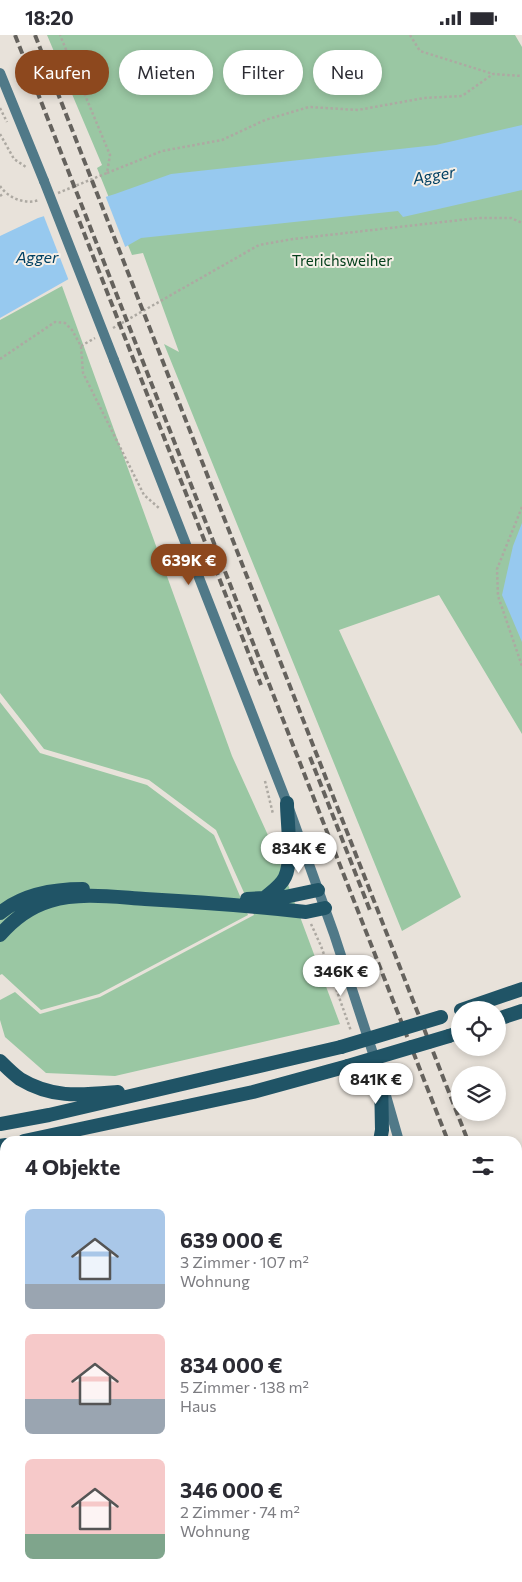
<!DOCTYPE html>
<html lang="de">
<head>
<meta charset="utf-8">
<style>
  body { margin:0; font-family:Commissioner,sans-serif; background:#f2f2f3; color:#2b2b33; height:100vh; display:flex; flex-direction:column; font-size:19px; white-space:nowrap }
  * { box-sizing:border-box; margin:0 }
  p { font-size:16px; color:#7c7c81 }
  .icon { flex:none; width:28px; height:28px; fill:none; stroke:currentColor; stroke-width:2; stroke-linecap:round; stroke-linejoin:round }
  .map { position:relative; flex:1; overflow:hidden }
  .details { position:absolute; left:0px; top:1101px; width:522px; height:446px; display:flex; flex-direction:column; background:#fff; border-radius:15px 15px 0 0; box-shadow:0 2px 8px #0003 }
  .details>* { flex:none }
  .banner { position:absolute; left:15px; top:15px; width:492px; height:45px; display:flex; gap:10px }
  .controls { position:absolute; left:451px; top:966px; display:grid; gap:10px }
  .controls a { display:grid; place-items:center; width:55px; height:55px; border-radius:50%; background:#fff; box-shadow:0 2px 8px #0003; font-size:25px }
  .price { position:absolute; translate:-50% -42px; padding:0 11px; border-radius:18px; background:#fff; color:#222; font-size:16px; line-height:32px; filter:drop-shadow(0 1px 2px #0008) }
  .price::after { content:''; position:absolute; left:50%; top:30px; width:15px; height:11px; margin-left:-8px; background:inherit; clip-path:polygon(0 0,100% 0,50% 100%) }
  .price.active { background:#8d481e; color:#fff }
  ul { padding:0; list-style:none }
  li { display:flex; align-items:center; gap:15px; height:125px; padding:0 25px }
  li span { display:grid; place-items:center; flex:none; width:140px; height:100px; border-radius:8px; color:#555 }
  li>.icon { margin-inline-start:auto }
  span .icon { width:60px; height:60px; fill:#fffc; stroke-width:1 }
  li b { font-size:21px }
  h2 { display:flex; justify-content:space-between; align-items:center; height:60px; padding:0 25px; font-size:21px }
  .tag { padding:0 18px; border-radius:22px; background:#fff; box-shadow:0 2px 8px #0003; font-size:18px; line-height:45px }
  .tag.active { background:#8d481e; color:#fff }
  .status { display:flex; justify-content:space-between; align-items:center; height:35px; padding:0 25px; background:#fff; direction:ltr }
  .status svg { height:14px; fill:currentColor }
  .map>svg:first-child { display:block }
  .green { fill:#9ac7a3 }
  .water { fill:#97c9ef }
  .pier { fill:#e8e2da }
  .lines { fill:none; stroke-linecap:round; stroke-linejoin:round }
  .path { stroke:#ada9a2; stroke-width:2.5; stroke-dasharray:2.5 2.5; stroke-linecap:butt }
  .service { stroke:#819ca6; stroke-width:6 }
  .secondary { stroke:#507988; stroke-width:10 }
  .trunk { stroke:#205466; stroke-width:14 }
  .rail { stroke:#65625d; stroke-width:4; stroke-dasharray:8 4; stroke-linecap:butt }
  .secondary-bridge { stroke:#507988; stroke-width:10 }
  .trunk-bridge { stroke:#205466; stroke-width:14 }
  .labels { text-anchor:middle; stroke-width:4; stroke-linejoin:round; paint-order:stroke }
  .park-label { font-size:15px; fill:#05401c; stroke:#f5efe7 }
  .water-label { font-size:16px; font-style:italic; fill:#004063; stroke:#f5efe7 }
</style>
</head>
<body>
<div class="status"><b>18:20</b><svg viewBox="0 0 49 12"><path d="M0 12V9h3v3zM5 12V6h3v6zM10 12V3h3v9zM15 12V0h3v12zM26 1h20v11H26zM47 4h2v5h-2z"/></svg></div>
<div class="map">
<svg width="522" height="1547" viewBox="0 0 522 1547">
  <rect width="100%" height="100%" fill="#e8e2da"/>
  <path class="green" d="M 47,0 L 515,0 L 522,12 L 522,699 L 439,560 L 339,595 L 461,862 L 402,896 L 164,309 L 179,317 L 143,218 L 132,220 L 97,133 L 102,130 Z
    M 62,251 L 232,721 L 277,820 L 340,989 L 115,1041 L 46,1038 L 5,1002 L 0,985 L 0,965 L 15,957 L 40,979 L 100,962 L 254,880 L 216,795 L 149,745 L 44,714 L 0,658 L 0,285 Z
    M 0,667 L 40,718 L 147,750 L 214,800 L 248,880 L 99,959 L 41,975 L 2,939 L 0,940 Z
    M 0,1243 L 5,1246 L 5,1542 L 387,1542 L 389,1547 L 0,1547 Z"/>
  <path class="water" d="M 522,90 L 522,155 L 403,182 L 398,176 L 141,203 L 0,283 L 0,201 L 38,183 L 115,159 L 171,139 L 436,110 Z
    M 522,488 L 522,607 L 502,560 L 513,511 Z"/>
  <path class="pier" d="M 105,160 L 126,214 L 69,246 L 43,179 Z"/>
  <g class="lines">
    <path class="path" d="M 410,0 L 420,16 L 493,39
      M 0,73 L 7,87
      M 0,99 L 14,124 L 26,132
      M 107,138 L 162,116 L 222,105 L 265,85 L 309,72 L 358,75 L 424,63 L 462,61 L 493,39 L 522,41
      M 0,151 C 8,163 25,170 39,165
      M 58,158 L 107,138 L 110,120 L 60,0
      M 0,161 L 4,158
      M 113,293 L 259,210 L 293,204 L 478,183 L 511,183 L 522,188
      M 81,311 L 95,303
      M 0,324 L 55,287 L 65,288 L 72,295 L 81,311 L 83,338 L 144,460 L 159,473
      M 522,472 L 497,534 L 498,561 L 522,631
      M 265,746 L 273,779
      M 311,889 L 321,911 L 351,996
      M 518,1432 L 521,1433 L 522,1436
      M 0,1439 L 5,1460
      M 32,1542 L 36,1547
      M 492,1542 L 493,1547
      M 397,1547 L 398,1542"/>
    <path class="service" d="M 379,1542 L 381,1547"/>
    <path class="secondary" d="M 0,38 L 44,146
      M 114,325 L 287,768 L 334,899 L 381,1043 L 399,1106
      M 511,1542 L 512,1547
      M 466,1547 L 472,1542"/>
    <path class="trunk" d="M 247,864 L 285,862 L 318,855
      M 263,864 C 271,857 281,851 285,842 C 293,825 287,787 287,768
      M 0,878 C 23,859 54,854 83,854
      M 0,900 C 13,885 30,872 50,866 C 80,857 114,862 145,864 C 199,867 252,871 306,877 L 325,873
      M 461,975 L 522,954
      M 498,984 L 522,976
      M 449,1001 L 460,997
      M 0,1026 C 6,1032 13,1039 20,1044 C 53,1064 82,1060 118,1057
      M 0,1089 L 49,1080 L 341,1012
      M 24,1106 L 253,1057 L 348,1031
      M 380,1106 L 382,1095 L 381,1043
      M 0,1111 L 5,1110
      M 0,1189 L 5,1193"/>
    <path class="rail" d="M 15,0 L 448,1106
      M 35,0 L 468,1106
      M 75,175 L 261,650
      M 310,722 L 371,878
      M 518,1233 L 522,1244
      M 518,1253 L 522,1264
      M 518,1285 L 522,1297
      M 518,1305 L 522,1317"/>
    <path class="secondary-bridge" d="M 44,146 L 114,325"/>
    <path class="trunk-bridge" d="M 341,1012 L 441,982
      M 348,1031 L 449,1001"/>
  </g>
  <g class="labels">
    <g class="park-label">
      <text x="342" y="231">Trerichsweiher</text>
    </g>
    <g class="water-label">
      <text transform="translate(434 140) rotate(-10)" y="6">Agger</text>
      <text x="37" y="228">Agger</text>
    </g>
  </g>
</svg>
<div class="controls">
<a><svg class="icon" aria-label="locate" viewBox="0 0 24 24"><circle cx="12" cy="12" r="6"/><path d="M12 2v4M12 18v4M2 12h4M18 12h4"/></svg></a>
<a><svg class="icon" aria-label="layers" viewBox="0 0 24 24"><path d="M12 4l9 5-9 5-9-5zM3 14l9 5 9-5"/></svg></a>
</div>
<b class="price active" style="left:189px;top:551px">639K €</b>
<b class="price" style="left:299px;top:839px">834K €</b>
<b class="price" style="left:341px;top:962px">346K €</b>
<b class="price" style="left:376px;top:1070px">841K €</b>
<div class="banner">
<a class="tag active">Kaufen</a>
<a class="tag">Mieten</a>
<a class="tag">Filter</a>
<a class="tag">Neu</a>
</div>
<section class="details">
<h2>4 Objekte<svg class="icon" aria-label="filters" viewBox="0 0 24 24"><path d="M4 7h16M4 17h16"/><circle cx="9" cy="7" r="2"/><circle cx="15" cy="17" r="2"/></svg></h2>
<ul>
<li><span style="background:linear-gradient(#a9c7e8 75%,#9aa5b1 0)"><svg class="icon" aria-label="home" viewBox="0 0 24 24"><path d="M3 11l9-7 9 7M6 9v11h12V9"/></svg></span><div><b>639 000 €</b><p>3 Zimmer · 107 m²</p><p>Wohnung</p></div></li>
<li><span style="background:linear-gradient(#f6c9c9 65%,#9aa5b1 0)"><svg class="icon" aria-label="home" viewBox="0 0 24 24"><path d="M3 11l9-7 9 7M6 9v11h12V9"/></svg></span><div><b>834 000 €</b><p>5 Zimmer · 138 m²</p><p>Haus</p></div></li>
<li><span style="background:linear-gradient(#f6c9c9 75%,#7fa58c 0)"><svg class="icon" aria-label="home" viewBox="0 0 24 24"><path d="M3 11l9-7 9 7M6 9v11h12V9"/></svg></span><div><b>346 000 €</b><p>2 Zimmer · 74 m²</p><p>Wohnung</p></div></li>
</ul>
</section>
</div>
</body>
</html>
